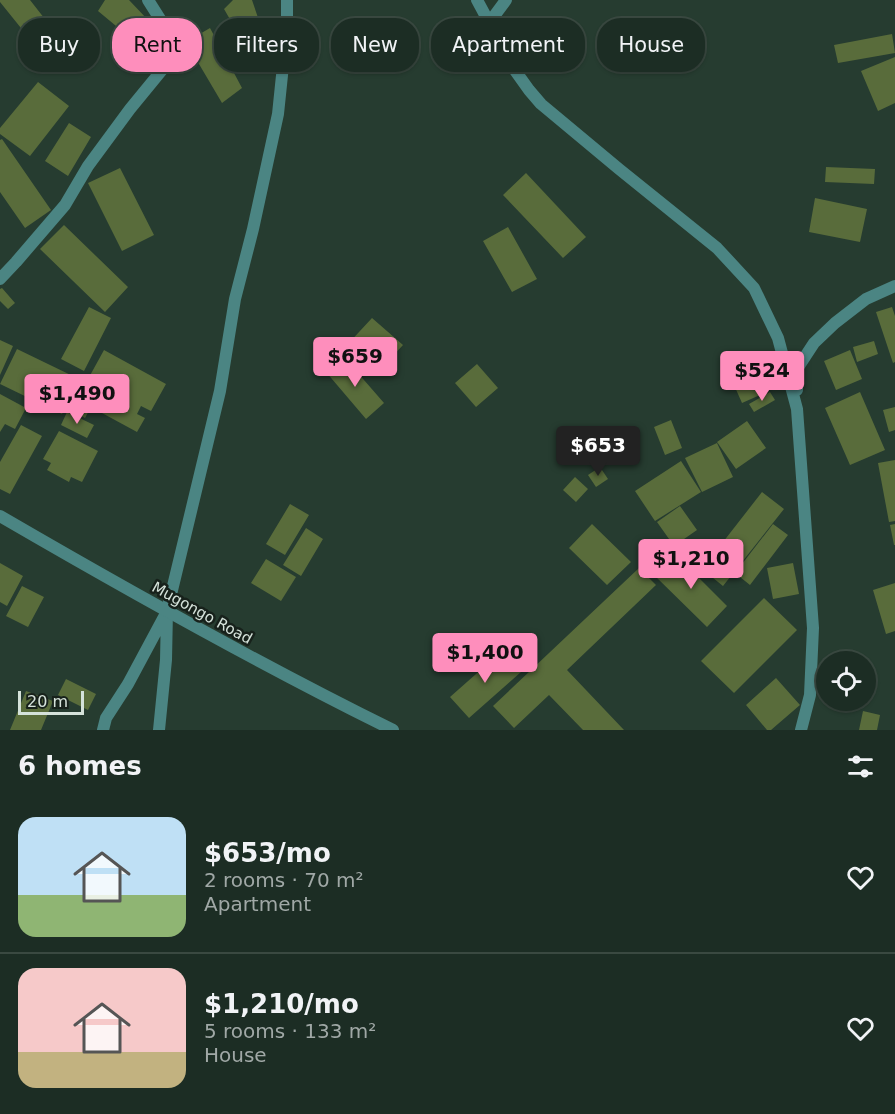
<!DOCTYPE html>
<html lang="en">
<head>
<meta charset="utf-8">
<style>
  body { margin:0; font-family:"DejaVu Sans",sans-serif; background:#25352c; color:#f1f3f6; height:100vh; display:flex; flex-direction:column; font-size:22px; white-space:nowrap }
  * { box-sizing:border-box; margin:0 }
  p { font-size:20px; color:#a0a8a6 }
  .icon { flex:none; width:33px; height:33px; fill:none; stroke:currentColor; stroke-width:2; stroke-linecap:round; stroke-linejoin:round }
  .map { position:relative; height:730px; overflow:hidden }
  .details { display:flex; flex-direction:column; background:#1c2d24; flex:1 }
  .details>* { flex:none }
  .banner { position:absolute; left:18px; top:18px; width:860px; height:54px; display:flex; gap:12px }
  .tools { position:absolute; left:816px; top:651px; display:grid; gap:12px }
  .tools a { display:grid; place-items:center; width:60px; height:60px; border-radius:50%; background:#1c2d24; box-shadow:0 2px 4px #0004,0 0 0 2px #3a4941; font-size:30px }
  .scale { position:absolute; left:18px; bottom:15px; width:66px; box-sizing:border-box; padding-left:6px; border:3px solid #d5e2da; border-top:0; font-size:16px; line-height:21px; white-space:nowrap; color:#d5e2da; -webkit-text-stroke:4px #17211b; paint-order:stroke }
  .price { position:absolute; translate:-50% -51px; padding:0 14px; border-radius:6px; background:#fe8ebc; color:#111; font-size:20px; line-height:39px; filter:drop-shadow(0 2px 3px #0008) }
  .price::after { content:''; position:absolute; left:50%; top:36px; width:18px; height:14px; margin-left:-9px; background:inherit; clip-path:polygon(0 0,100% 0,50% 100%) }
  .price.current { background:#222; color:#fff }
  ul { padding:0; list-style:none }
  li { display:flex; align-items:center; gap:18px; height:150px; padding:0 18px }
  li+li { border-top:2px solid #3a4941 }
  li span { display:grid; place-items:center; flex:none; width:168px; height:120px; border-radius:18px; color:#555 }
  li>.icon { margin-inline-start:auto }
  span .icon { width:72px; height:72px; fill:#fffc; stroke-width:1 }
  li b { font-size:26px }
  h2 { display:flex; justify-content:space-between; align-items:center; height:72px; padding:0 18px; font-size:26px }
  .tag { padding:0 21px; border-radius:24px; background:#1c2d24; box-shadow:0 2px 4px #0004,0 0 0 2px #3a4941; font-size:21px; line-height:54px }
  .tag.current { background:#fe8ebc; color:#111 }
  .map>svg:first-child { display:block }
  .building { fill:#596c3b }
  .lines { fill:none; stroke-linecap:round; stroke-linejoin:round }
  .minor { stroke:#4b8583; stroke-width:12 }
  .tertiary { stroke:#4b8583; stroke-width:12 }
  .labels { text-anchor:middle; stroke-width:5; stroke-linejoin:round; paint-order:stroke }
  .street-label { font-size:15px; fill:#d5e2da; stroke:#17211b }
</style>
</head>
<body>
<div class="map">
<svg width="895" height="730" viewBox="0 0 895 730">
  <rect width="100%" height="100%" fill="#263c30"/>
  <path class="building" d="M 0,0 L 30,0 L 48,23 L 29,38 L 0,2 Z
    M 105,0 L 129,0 L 167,40 L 157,60 L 98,11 Z
    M 233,0 L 252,0 L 269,50 L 254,61 L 224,9 Z
    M 210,28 L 242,88 L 222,103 L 186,42 Z
    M 892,34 L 895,53 L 838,63 L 834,45 Z
    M 895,57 L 895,103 L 878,111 L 861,71 Z
    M 38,82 L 69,106 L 30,156 L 0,134 L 0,128 Z
    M 69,123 L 91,137 L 68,176 L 45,161 Z
    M 2,139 L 51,210 L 25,228 L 0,192 L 0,140 Z
    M 826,167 L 875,169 L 874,184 L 825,182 Z
    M 120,168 L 154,235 L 122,251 L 88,183 Z
    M 526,173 L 586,237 L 563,258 L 503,195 Z
    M 815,198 L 867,209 L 860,242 L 809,232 Z
    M 64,225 L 128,287 L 105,312 L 40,249 Z
    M 508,227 L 537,279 L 512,292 L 483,241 Z
    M 2,288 L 15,303 L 8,309 L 0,301 L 0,289 Z
    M 89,307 L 111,318 L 84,371 L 61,359 Z
    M 892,307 L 895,316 L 895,362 L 893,363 L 876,312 Z
    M 372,318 L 403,345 L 378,372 L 347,345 Z
    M 0,340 L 13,346 L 0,375 Z
    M 874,341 L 878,354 L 857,362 L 853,347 Z
    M 17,349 L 79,379 L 62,414 L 0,384 Z
    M 104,350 L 166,384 L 151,411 L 141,406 L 137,414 L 145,418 L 137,432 L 102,413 L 115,389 L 104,383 L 85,418 L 71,410 Z
    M 850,350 L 862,379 L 836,390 L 824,361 Z
    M 344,357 L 384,403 L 366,419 L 326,372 Z
    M 477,364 L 498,388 L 476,407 L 455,383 Z
    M 758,364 L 769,391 L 742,403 L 730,376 Z
    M 770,392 L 775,400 L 754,412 L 749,404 Z
    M 860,392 L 885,450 L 850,465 L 825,408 Z
    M 0,394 L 26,408 L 15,429 L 5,424 L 0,432 Z
    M 895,407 L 895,430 L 889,432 L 883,410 Z
    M 67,412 L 94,425 L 87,438 L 61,425 Z
    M 671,420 L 682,448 L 665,455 L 654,427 Z
    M 747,421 L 766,448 L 736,469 L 717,442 Z
    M 21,425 L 42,436 L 10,494 L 0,489 L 0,462 Z
    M 59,431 L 98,451 L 82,482 L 71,477 L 69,482 L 47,470 L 51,463 L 43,459 Z
    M 717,443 L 733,477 L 702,492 L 685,458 Z
    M 895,460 L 895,521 L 889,522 L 878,463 Z
    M 681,461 L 701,492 L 655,521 L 635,491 Z
    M 600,467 L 608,479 L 596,487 L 588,475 Z
    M 575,477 L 588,489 L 576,502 L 563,490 Z
    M 762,492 L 784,509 L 723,586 L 702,569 Z
    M 290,504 L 309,515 L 285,555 L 266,544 Z
    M 680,506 L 697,530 L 674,546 L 657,522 Z
    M 592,524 L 631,562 L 607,585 L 569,548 Z
    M 773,524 L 788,535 L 750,585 L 735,573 Z
    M 895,524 L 895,545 L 894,545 L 890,525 Z
    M 306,528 L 323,539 L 301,576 L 283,565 Z
    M 675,554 L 727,606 L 707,627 L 654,575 Z
    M 266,559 L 296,577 L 281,601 L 251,583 Z
    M 0,563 L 23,576 L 7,606 L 0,602 Z
    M 793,563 L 799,594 L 773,599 L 767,568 Z
    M 639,568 L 656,585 L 567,670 L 624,730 L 583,730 L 549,695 L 514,728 L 493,706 Z
    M 895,583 L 895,631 L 886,634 L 873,590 Z
    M 22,586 L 44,597 L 28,627 L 6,616 Z
    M 764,598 L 797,630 L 734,693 L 701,661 Z
    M 502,651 L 521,672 L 469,718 L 450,697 Z
    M 776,678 L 800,705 L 771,730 L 767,730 L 746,705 Z
    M 66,679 L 96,694 L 88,710 L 58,695 Z
    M 26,691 L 53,701 L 41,730 L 10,730 Z
    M 863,711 L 880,715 L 877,730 L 859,730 Z"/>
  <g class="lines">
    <path class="minor" d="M 477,0 L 514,69 L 529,90 L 541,104 L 619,169 L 717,248 L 754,288 L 778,338 L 797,409 L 813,628 L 810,695 L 801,730
      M 489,23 L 506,0
      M 0,279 L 16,262 L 65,205 L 88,166 L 130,109 L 171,59 L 174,52 L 172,38 L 148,0
      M 797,390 L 797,369 L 814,343 L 835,323 L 866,299 L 895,286
      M 103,730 L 106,718 L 128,684 L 165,615
      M 159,730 L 166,660 L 167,611 L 220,391 L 235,299 L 253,229 L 278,114 L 287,27 L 287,0"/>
    <path class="tertiary" d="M 0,516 C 129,591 259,664 393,730"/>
  </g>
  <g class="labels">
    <g class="street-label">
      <text transform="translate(202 613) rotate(29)" y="5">Mugongo Road</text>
    </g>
  </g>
</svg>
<div class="tools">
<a><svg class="icon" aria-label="locate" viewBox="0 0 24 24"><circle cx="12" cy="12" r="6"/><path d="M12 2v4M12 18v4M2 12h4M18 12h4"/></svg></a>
</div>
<div class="scale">20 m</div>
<b class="price" style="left:355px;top:388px">$659</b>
<b class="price" style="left:762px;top:402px">$524</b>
<b class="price" style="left:77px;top:425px">$1,490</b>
<b class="price current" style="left:598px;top:477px">$653</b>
<b class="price" style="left:691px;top:590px">$1,210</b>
<b class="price" style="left:485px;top:684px">$1,400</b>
<div class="banner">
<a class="tag">Buy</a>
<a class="tag current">Rent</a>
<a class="tag">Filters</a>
<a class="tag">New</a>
<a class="tag">Apartment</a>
<a class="tag">House</a>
</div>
</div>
<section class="details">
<h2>6 homes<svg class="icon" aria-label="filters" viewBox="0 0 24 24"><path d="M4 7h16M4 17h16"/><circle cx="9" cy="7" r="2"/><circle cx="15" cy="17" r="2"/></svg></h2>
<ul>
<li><span style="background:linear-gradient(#bfe0f5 65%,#8fb573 0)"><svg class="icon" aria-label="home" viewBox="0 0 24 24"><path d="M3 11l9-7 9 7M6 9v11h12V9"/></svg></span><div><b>$653/mo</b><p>2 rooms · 70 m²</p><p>Apartment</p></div><svg class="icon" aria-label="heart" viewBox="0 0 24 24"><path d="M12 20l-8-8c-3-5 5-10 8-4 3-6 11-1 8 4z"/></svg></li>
<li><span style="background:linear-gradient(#f6c9c9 70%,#c2b280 0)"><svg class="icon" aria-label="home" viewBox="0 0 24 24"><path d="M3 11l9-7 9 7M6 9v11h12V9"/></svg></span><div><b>$1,210/mo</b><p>5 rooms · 133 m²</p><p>House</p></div><svg class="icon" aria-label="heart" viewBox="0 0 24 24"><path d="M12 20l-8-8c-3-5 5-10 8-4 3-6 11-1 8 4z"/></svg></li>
</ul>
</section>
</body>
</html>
